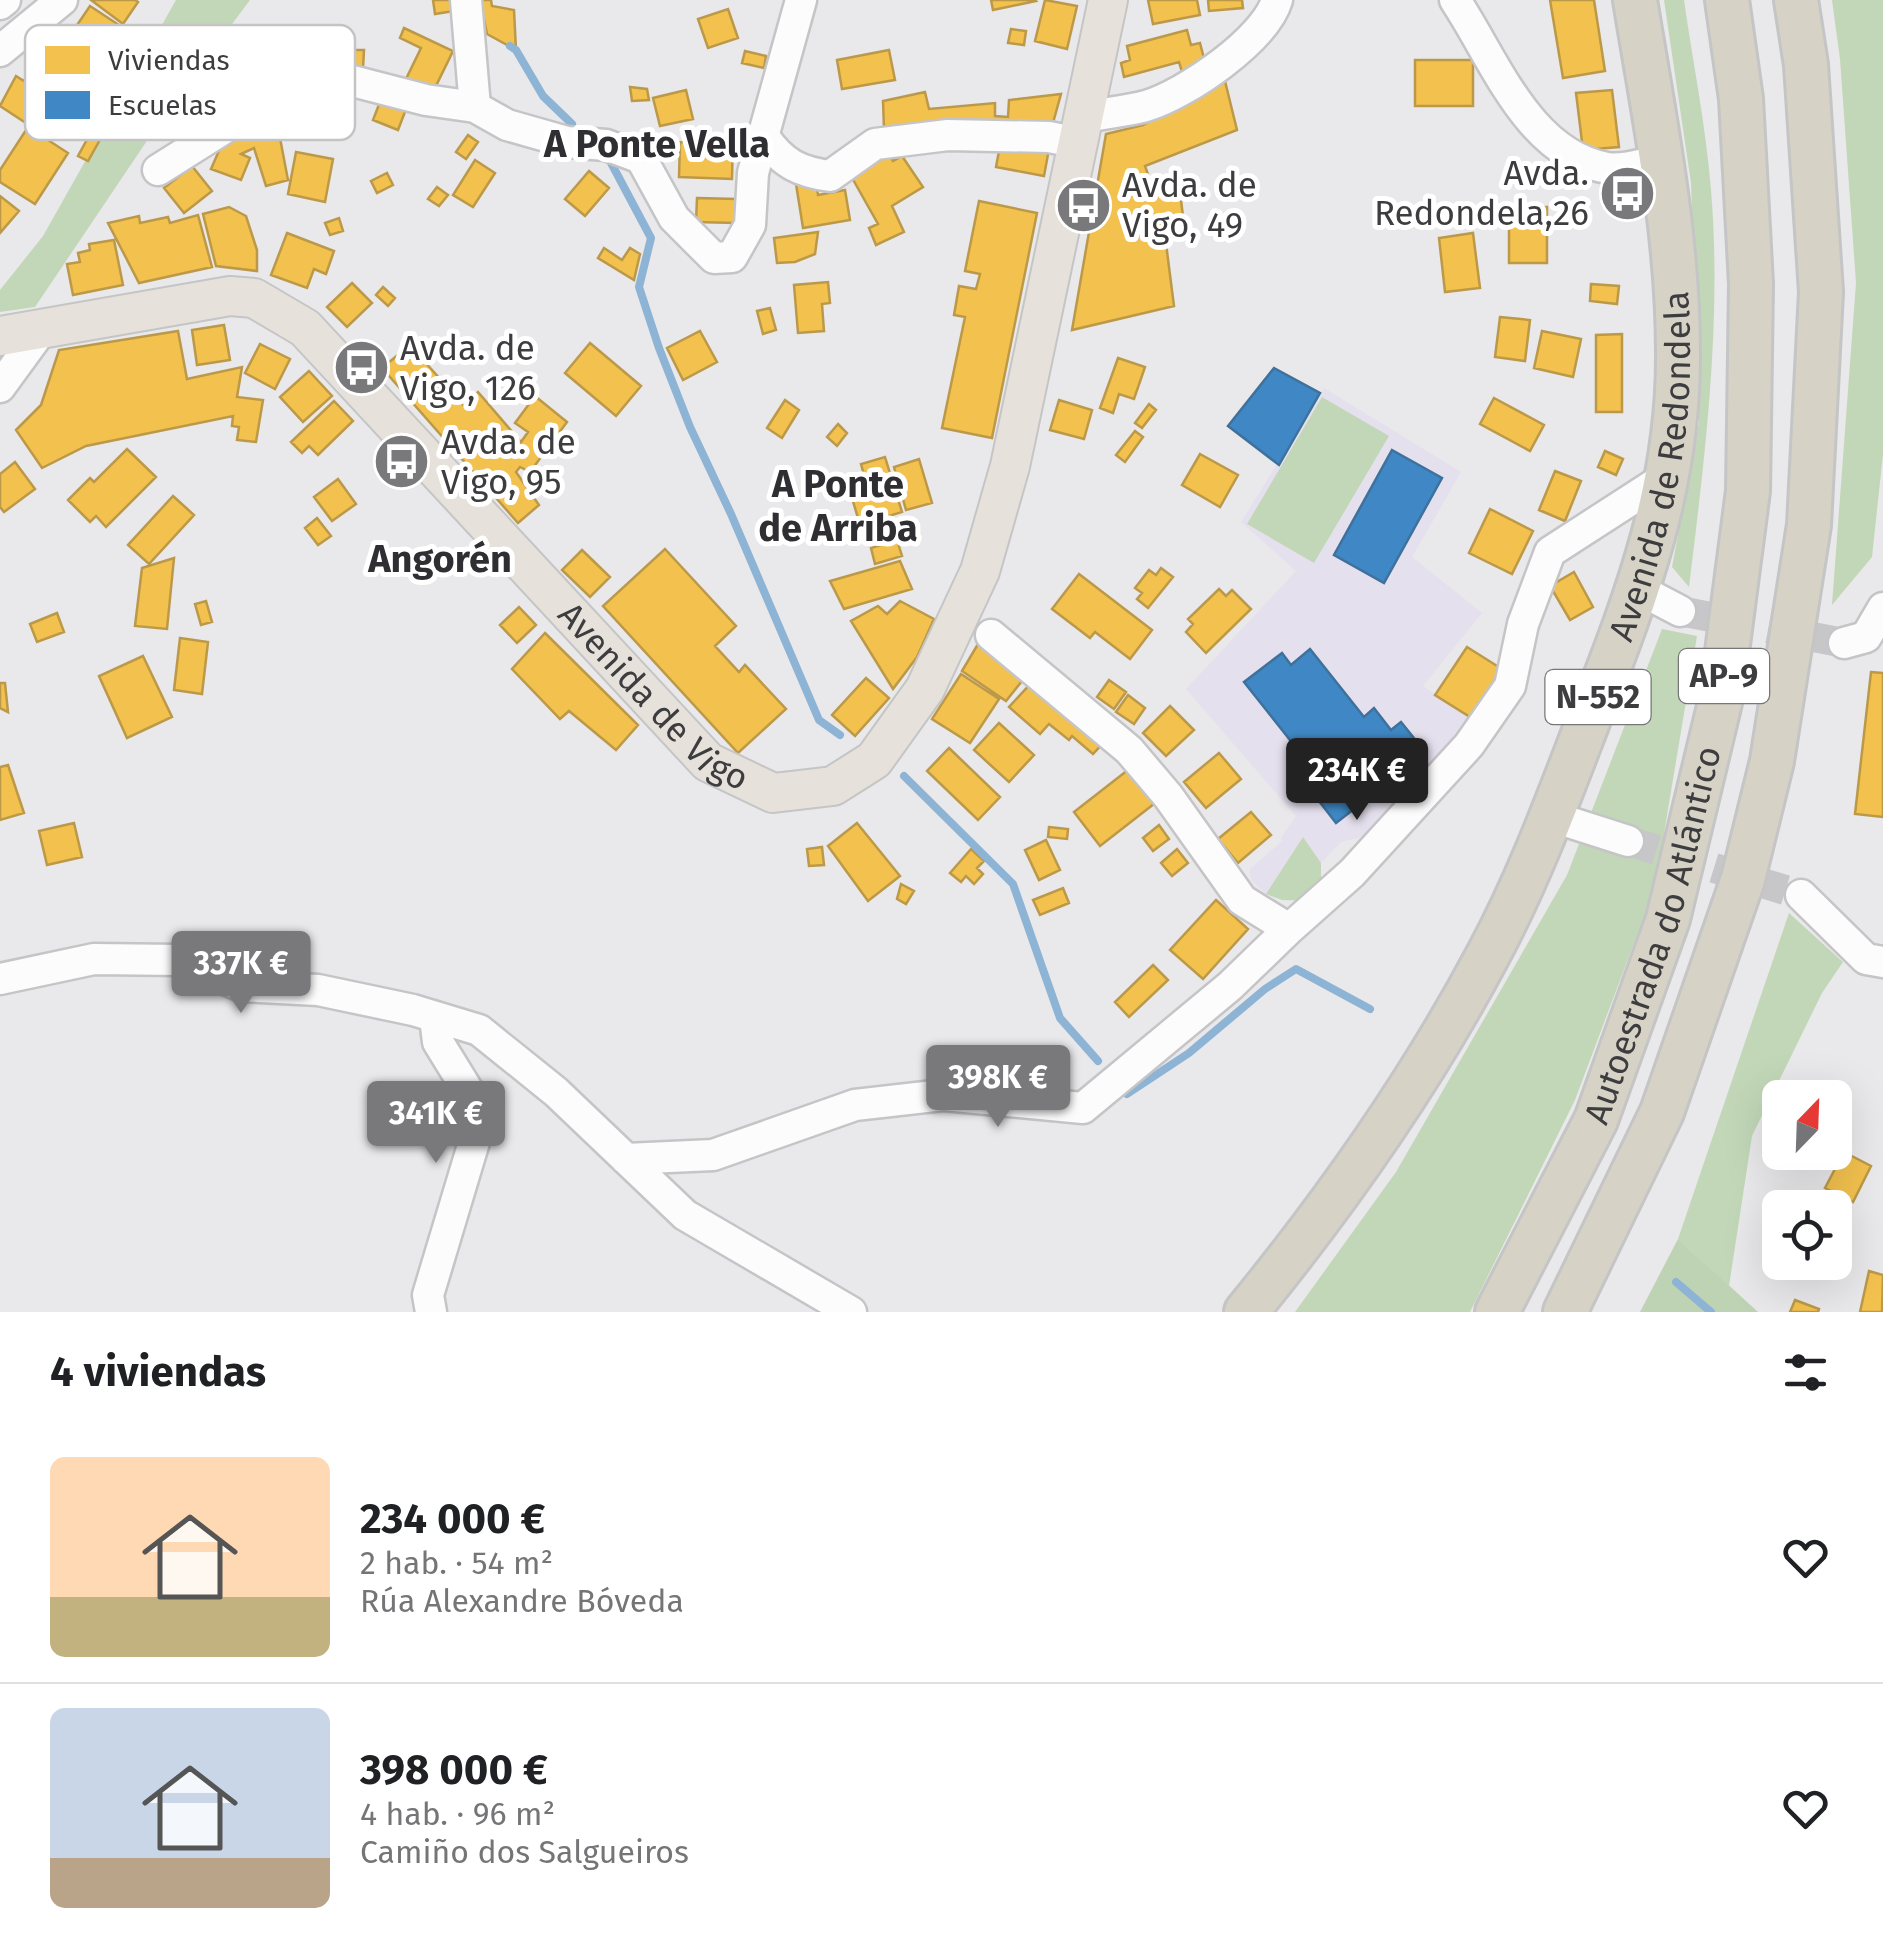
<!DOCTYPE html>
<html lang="es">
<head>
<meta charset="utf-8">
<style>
  body { margin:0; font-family:"Fira Sans",sans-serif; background:#f6f6f6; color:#202124; height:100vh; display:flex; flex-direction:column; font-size:38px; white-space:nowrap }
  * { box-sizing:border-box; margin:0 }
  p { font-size:32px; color:#757577 }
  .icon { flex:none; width:55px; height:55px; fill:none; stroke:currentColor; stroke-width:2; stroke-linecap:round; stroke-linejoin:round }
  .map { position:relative; height:1312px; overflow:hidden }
  .panel { display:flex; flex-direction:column; background:#fff; flex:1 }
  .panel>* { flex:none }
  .needle { width:65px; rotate:23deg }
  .fabs { position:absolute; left:1762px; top:1080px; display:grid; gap:20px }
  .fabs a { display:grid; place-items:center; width:90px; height:90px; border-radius:15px; background:#fff; box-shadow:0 10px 40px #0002; font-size:50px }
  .price { position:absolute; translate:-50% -85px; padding:0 22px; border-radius:10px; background:#79787a; color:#fff; font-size:32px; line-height:65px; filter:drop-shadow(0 2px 5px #0008) }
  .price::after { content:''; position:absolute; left:50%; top:60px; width:30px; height:22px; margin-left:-15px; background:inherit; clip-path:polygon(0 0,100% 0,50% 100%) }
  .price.selected { background:#222; color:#fff }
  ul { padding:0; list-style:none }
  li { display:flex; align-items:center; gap:30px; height:250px; padding:0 50px }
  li+li { border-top:2px solid #e0e0e0 }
  li span { display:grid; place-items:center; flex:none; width:280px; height:200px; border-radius:15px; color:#555 }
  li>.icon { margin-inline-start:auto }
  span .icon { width:120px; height:120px; fill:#fffc; stroke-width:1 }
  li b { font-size:42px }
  h2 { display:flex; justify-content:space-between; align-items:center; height:120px; padding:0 50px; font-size:42px }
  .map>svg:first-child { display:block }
  .education { fill:#e5e0ed }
  .green { fill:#c2d7b8 }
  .forest { fill:#bdd3b3 }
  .homes { fill:#f2c14e; stroke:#bc9949; stroke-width:2.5 }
  .schools { fill:#3f88c5; stroke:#3e719c; stroke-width:2.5 }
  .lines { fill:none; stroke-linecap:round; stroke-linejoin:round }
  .stream { stroke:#8db3d5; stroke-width:8 }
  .minor-tunnel { stroke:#c7c6c8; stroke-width:30; stroke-dasharray:30 15; stroke-linecap:butt }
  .minor-casing { stroke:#c5c4c6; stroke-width:35 }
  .major-casing { stroke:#c5c5c6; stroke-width:42 }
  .highway-casing { stroke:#c5c5c6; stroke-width:48 }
  .minor { stroke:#fcfcfc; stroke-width:30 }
  .major { stroke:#e6e2db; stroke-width:38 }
  .highway { stroke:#d6d2c6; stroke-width:42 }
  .labels { text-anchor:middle; stroke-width:10; stroke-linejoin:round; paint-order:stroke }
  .shield { fill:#fff; stroke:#777678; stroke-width:2.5 }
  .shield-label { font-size:32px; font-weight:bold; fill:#3d3c3e }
  .poi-label { font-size:35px; fill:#3d3c3e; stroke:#fff; text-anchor:start }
  .street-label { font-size:35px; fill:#3d3c3e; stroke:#fff }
  .neighbourhood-label { font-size:38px; font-weight:bold; fill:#2f2e32; stroke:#fff }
  .key { fill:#fff; stroke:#c5c4c5; stroke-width:2.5 }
  .key-label { font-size:28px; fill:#3d3c3e }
</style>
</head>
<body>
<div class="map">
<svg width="1883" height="1312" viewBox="0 0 1883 1312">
  <rect width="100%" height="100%" fill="#e9e8ea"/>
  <path class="education" d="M 1324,388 L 1461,472 L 1412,557 L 1482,613 L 1423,686 L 1470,717 L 1369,835 L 1341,842 L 1321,863 L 1321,891 L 1282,900 L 1266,894 L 1252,881 L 1249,870 L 1282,841 L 1281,838 L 1296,816 L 1186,689 L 1296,571 L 1241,522 Z"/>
  <path class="green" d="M 176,0 L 250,0 L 165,114 L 35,307 L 0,312 L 0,290 L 43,236 Z
    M 1664,0 L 1684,0 C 1693,63 1706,127 1711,190 C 1722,322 1705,456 1689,587 L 1672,567 L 1699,423 L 1691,183 Z
    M 1832,0 L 1883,0 L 1883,454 L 1872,557 L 1832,605 L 1856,283 L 1840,59 Z
    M 1322,397 L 1389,436 L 1314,563 L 1247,524 Z
    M 1662,629 L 1697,636 L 1655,887 L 1575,1100 L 1470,1312 L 1295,1312 L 1396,1172 L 1567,875 Z
    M 1303,837 L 1321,863 L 1321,891 L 1311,901 L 1282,900 L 1266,894 Z
    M 1789,913 L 1843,962 L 1822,993 L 1752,1136 L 1729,1286 L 1678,1239 Z"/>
  <path class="forest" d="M 1678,1239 L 1758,1312 L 1640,1312 Z"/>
  <path class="homes" d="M 91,0 L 135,0 L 138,2 L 123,24 Z
    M 433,0 L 452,0 L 454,11 L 435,14 Z
    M 480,0 L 491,0 L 492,6 L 514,10 L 516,50 L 487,34 Z
    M 991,0 L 1035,0 L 1036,1 L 993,10 Z
    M 1045,0 L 1077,6 L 1067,49 L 1035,41 Z
    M 1148,0 L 1197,0 L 1200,15 L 1153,24 Z
    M 1208,0 L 1242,0 L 1243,8 L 1209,11 Z
    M 1550,0 L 1594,0 L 1605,71 L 1563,78 Z
    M 90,6 L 122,27 L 103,57 L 108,60 L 90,88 L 95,91 L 77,118 L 47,98 L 29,125 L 0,106 L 16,76 L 24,81 L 29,73 L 26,71 L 38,52 L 47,58 L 65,30 L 71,34 Z
    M 728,9 L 738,38 L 708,48 L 698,19 Z
    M 404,28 L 453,51 L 433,92 L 406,79 L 421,48 L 400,38 Z
    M 1011,29 L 1026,31 L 1024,45 L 1008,43 Z
    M 1187,30 L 1191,45 L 1200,43 L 1206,66 L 1182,72 L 1179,62 L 1124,77 L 1121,63 L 1130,60 L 1127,46 Z
    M 343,50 L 364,50 L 363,69 L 343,68 Z
    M 889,50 L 895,80 L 842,89 L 837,60 Z
    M 745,51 L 766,56 L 764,68 L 742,63 Z
    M 1415,60 L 1473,60 L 1473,106 L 1415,106 Z
    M 1224,77 L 1237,130 L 1145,166 L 1151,183 L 1179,184 L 1183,216 L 1163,220 L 1174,306 L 1072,330 L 1106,134 L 1143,125 Z
    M 630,87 L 647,89 L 649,100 L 632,101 Z
    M 686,90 L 693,119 L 660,126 L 653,98 Z
    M 1612,90 L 1619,147 L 1583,150 L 1576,93 Z
    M 925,92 L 929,109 L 995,103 L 995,116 L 1008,117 L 1009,100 L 1061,94 L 1051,130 L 884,129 L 883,101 Z
    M 293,93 L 305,131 L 280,138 L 288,180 L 266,186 L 254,148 L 241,154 L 250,158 L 241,180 L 211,169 L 221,146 Z
    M 383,94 L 408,104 L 398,130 L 373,120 Z
    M 96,123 L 106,129 L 88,161 L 78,156 Z
    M 28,127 L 68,153 L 35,204 L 0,182 L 0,170 Z
    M 468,135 L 478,142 L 466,159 L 456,152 Z
    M 693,136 L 733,136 L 732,179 L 679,177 L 680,142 L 692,143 Z
    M 1001,140 L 1049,149 L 1044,176 L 996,167 Z
    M 296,152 L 333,159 L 325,202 L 288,194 Z
    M 888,153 L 893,161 L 902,156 L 923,187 L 892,206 L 904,232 L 876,245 L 869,228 L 878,224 L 851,176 Z
    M 475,160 L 495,173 L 473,207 L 453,195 Z
    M 192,166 L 212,191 L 184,213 L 164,188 Z
    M 589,171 L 609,188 L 585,216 L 565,199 Z
    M 387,173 L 393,185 L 377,193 L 371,181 Z
    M 816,181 L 818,195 L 845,190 L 850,220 L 803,228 L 796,184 Z
    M 437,187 L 448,195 L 439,206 L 428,199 Z
    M 0,196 L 19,211 L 0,233 Z
    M 697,198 L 737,199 L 736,223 L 696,222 Z
    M 979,201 L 1037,213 L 992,438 L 942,428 L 965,317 L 954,315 L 959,286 L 976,289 L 980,274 L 965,271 Z
    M 229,207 L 246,216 L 257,250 L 257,271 L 216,266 L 203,214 Z
    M 1509,207 L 1547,207 L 1547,263 L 1509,263 Z
    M 198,215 L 212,267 L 139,283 L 108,223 L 139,216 L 140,223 L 168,217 L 170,223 Z
    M 339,218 L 343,231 L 330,235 L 325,223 Z
    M 818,232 L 815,254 L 795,262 L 777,263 L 774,238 Z
    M 287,233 L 334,251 L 326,274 L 314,269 L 307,288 L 271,275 Z
    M 1473,233 L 1480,288 L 1445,292 L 1439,238 Z
    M 114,240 L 123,285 L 73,295 L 67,264 L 80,262 L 78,253 L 90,250 L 89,244 Z
    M 604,248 L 622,260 L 630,248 L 640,254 L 634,280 L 598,258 Z
    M 828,282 L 830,303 L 822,304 L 824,331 L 798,333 L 794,285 Z
    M 352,283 L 372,303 L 347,327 L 327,307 Z
    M 1591,284 L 1619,286 L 1617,304 L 1590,301 Z
    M 383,287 L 395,298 L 388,306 L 376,295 Z
    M 770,308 L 776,330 L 763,334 L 757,311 Z
    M 1500,317 L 1530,320 L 1525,361 L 1495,357 Z
    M 224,325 L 230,360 L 197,365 L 192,330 Z
    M 178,331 L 187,379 L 242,367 L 237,397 L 263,400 L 256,442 L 237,440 L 239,427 L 232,426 L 233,416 L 86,446 L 42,468 L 16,430 L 41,405 L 59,350 Z
    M 700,331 L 717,362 L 683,380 L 667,348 Z
    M 1542,331 L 1581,339 L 1573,377 L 1534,368 Z
    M 1622,334 L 1622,412 L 1596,412 L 1596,335 Z
    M 590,343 L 641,386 L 616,416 L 565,373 Z
    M 260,344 L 290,359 L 275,389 L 245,373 Z
    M 410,345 L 464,406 L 478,392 L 521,442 L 528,432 L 515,423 L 535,396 L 567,422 L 530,472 L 520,467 L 516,472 L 539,505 L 518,523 L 382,368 Z
    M 1118,358 L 1145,367 L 1134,399 L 1119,394 L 1113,413 L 1100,408 Z
    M 309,371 L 332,396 L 303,422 L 280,397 Z
    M 1494,398 L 1544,425 L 1530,451 L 1480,424 Z
    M 785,400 L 799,410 L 782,438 L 767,428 Z
    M 1059,400 L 1092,410 L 1084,439 L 1050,430 Z
    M 334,401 L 353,421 L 318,455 L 309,446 L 302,453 L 291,442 Z
    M 1149,404 L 1156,410 L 1142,428 L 1135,423 Z
    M 838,424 L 847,433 L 837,446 L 827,437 Z
    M 1135,431 L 1143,437 L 1125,462 L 1116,455 Z
    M 127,449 L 156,477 L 106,527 L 96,516 L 90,522 L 68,500 L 90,478 L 94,482 Z
    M 1605,451 L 1623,459 L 1616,475 L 1598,467 Z
    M 1200,454 L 1238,475 L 1220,507 L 1182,485 Z
    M 885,457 L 902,512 L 860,525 L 850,491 L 867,486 L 861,464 Z
    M 919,459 L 932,503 L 906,510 L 894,467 Z
    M 15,462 L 35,489 L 4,512 L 0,507 L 0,474 Z
    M 1555,471 L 1581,481 L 1565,521 L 1539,510 Z
    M 338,479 L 356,504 L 332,521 L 314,497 Z
    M 173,496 L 194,515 L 149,564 L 128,545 Z
    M 1490,509 L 1533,531 L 1512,574 L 1469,553 Z
    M 317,518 L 331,536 L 318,545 L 305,528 Z
    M 897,540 L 902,556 L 875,564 L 871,548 Z
    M 665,549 L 736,626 L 715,646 L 739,672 L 745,665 L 786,709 L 738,753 L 603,606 Z
    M 582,550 L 610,577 L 590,597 L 562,570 Z
    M 174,558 L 167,629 L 135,626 L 142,568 Z
    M 900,561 L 912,589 L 844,609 L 830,581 Z
    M 1161,568 L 1173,577 L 1148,608 L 1137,599 L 1142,593 L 1135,588 L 1149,570 L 1156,575 Z
    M 1574,572 L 1593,607 L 1570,620 L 1550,586 Z
    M 1079,574 L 1152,630 L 1130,659 L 1095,632 L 1090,638 L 1052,609 Z
    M 1219,589 L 1226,596 L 1232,590 L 1251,609 L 1206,653 L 1186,632 L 1193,624 L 1188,619 Z
    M 206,601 L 212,622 L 201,625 L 195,604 Z
    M 900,601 L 934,619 L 917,657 L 893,689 L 851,621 L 878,606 L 887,614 Z
    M 519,607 L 536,625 L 517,643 L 500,625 Z
    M 57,613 L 64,632 L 37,642 L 30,624 Z
    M 545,633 L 638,725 L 616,750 L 569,711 L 560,719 L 512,669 Z
    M 180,638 L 208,642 L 202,694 L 174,690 Z
    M 981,639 L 1026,676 L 1006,701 L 962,671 Z
    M 1467,647 L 1502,669 L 1470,717 L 1435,695 Z
    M 143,656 L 172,717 L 127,738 L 99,676 Z
    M 1871,672 L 1883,673 L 1883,817 L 1855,814 Z
    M 961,674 L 999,699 L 970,743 L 932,719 Z
    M 866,678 L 889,698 L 855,736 L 832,715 Z
    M 1034,680 L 1104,742 L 1093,754 L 1072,736 L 1069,740 L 1049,724 L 1040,734 L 1009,707 Z
    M 1109,680 L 1126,692 L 1114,709 L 1097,697 Z
    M 0,683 L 5,683 L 8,712 L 0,708 Z
    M 1128,695 L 1145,708 L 1134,724 L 1116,712 Z
    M 1170,706 L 1194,730 L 1166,756 L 1143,733 Z
    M 999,723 L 1034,755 L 1009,782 L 974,750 Z
    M 949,748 L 1000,797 L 978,820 L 927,771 Z
    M 1219,753 L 1241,779 L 1206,808 L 1184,782 Z
    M 8,765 L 24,813 L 0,820 L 0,767 Z
    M 1133,766 L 1159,800 L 1100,846 L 1074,812 Z
    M 1251,812 L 1271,835 L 1238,863 L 1218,839 Z
    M 74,823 L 82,857 L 47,865 L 39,831 Z
    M 857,823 L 900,876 L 868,901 L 828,846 Z
    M 1159,825 L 1169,839 L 1153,851 L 1143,838 Z
    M 1049,827 L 1068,829 L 1067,839 L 1048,837 Z
    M 1046,840 L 1060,870 L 1039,880 L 1025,850 Z
    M 822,847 L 824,865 L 809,866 L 807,849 Z
    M 971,849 L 984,861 L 977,868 L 983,874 L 974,884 L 966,876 L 961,882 L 950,873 Z
    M 1177,849 L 1188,863 L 1172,876 L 1161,863 Z
    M 901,884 L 914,891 L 906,904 L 897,899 Z
    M 1063,888 L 1069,903 L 1040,915 L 1033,900 Z
    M 1216,900 L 1248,929 L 1203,979 L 1170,950 Z
    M 1153,965 L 1168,980 L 1129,1017 L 1115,1002 Z
    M 1844,1152 L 1871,1166 L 1853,1202 L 1825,1188 Z
    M 1869,1271 L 1883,1275 L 1882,1312 L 1860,1312 Z
    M 1795,1300 L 1819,1309 L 1818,1312 L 1790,1312 Z"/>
  <path class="schools" d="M 1274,368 L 1320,393 L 1279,465 L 1228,426 Z
    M 1392,450 L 1442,478 L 1384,583 L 1334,555 Z
    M 1310,649 L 1364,717 L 1374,708 L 1391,730 L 1401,722 L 1426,753 L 1336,823 L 1312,792 L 1324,783 L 1244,682 L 1282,653 L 1291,665 Z"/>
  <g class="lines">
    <path class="stream" d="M 510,46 L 516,50 L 543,96 L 572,124
      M 609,159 L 651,238 L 639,287 L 659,348 L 690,427 L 731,514 L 819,720 L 840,735
      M 904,776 L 1013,884 L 1060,1018 L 1098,1061
      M 1127,1094 L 1189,1053 L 1265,989 L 1296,969 L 1370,1009
      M 1676,1282 L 1711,1312"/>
    <path class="minor-tunnel" d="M 1680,611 L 1844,643
      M 1628,841 L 1801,895"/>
    <defs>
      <path id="minor" d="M 466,0 L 475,107
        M 1455,0 C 1495,60 1528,154 1607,168 C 1623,171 1645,163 1661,160
        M 0,4 L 5,0
        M 0,51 L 62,0
        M 1085,117 C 1105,113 1127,111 1146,106 C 1186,94 1265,40 1277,0
        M 765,138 C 783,164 800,172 830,176 L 875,144 L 948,135 L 1049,137 L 1080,143
        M 158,170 L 307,76 L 337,77 L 426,100 L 475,107 L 507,125 L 567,142 L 606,145 L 641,158 L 674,218 L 714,258 L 732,257 L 750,225 L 753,173 L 801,0
        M 0,387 L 43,328
        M 1640,590 L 1680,611
        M 991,635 L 1129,750 L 1168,796 L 1242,900 L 1289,929 L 1352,873 L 1469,745 L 1510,686 L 1523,624 L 1550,552 L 1669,475
        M 1844,643 L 1866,637 L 1883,608
        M 1553,817 L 1628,841
        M 1801,895 L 1866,959 L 1883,962
        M 0,979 L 94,959 L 180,960 L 241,986 L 318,990 L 413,1010 L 479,1030 L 556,1092 L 685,1215 L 851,1312
        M 626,1159 L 713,1155 L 855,1105 L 943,1095 L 1083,1108 L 1230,986 L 1289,929
        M 431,1312 L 428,1295 L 474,1142 L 478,1107 L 438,1042 L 435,1018"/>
      <g id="major">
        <path id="s1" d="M 0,336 L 230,296 L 254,298 L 305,328 L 708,762 L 773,793 L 833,786 L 874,760 L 925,689 L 980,571 L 1010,466 L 1108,0"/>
      </g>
      <g id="highway">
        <path id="s2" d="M 1246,1312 C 1336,1202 1421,1081 1488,955 C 1530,877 1560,794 1592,711 C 1639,592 1679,483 1678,353 C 1678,234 1654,117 1635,0"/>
        <path id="s3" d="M 1497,1312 L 1596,1120 L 1668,919 L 1721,698 L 1748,491 L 1751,284 L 1741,99 L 1727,0"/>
        <path d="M 1565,1312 L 1662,1112 L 1743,879 L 1772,761 L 1809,525 L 1821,292 L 1806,65 L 1796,0"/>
      </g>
    </defs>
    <use href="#minor" class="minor-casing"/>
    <use href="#major" class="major-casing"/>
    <use href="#highway" class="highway-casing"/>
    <use href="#minor" class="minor"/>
    <use href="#major" class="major"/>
    <use href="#highway" class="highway"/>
  </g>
  <defs>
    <symbol id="bus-disc" viewBox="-11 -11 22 22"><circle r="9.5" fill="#79787a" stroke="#fff"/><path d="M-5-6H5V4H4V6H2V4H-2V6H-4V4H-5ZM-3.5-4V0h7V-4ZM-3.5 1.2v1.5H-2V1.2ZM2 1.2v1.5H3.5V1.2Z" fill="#fff"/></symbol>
  </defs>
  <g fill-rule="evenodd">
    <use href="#bus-disc" x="1596" y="162" width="63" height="63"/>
    <use href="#bus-disc" x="1052" y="174" width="63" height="63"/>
    <use href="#bus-disc" x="330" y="336" width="63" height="63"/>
    <use href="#bus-disc" x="370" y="430" width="63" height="63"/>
  </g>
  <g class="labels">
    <g class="shield">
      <rect x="1679" y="649" width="90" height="54" rx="8"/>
      <rect x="1545.5" y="670" width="105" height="54" rx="8"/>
    </g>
    <g class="shield-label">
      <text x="1724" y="687">AP-9</text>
      <text x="1598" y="708">N-552</text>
    </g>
    <g class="poi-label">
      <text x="1589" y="185" text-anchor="end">Avda.<tspan x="1589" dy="40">Redondela,26</tspan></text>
      <text x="1122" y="197">Avda. de<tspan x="1122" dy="40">Vigo, 49</tspan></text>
      <text x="400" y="360">Avda. de<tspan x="400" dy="40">Vigo, 126</tspan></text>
      <text x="441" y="454">Avda. de<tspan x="441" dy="40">Vigo, 95</tspan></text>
    </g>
    <g class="street-label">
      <text dy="12" stroke="none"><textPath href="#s2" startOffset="952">Avenida de Redondela</textPath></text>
      <text dy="12" stroke="none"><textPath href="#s1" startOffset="825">Avenida de Vigo</textPath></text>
      <text dy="12" stroke="none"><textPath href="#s3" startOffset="410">Autoestrada do Atlántico</textPath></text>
    </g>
    <g class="neighbourhood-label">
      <text x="657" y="157">A Ponte Vella</text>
      <text x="838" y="497">A Ponte<tspan x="838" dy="44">de Arriba</tspan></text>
      <text x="440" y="572">Angorén</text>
    </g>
  </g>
  <rect x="25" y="25" width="330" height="115" rx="15" class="key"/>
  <rect x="45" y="46" width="45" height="28" fill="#f2c14e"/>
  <rect x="45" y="91" width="45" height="28" fill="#3f88c5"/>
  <g class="key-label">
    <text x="108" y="70">Viviendas</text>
    <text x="108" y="115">Escuelas</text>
  </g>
</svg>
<div class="fabs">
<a><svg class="needle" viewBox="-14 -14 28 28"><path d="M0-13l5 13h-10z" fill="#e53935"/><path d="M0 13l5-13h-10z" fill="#757577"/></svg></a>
<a><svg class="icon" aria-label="locate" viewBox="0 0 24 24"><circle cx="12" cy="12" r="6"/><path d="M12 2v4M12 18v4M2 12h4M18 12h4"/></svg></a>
</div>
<b class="price selected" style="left:1357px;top:823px">234K €</b>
<b class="price" style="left:241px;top:1016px">337K €</b>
<b class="price" style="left:998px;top:1130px">398K €</b>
<b class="price" style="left:436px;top:1166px">341K €</b>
</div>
<section class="panel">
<h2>4 viviendas<svg class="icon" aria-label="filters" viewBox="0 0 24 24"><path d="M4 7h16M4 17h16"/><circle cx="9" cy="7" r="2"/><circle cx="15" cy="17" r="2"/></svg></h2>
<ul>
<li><span style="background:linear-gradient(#ffd9b3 70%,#c2b280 0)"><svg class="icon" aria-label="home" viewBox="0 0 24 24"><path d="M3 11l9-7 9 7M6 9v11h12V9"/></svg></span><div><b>234 000 €</b><p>2 hab. · 54 m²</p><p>Rúa Alexandre Bóveda</p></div><svg class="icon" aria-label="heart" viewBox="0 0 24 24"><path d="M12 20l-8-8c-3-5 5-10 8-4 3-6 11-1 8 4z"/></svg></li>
<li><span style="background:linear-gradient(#c9d6e8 75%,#b9a48a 0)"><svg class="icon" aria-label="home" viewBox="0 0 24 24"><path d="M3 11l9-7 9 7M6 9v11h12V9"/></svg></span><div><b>398 000 €</b><p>4 hab. · 96 m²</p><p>Camiño dos Salgueiros</p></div><svg class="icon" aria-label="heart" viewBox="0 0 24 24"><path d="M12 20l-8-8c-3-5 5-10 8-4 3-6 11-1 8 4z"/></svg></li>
</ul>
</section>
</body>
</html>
